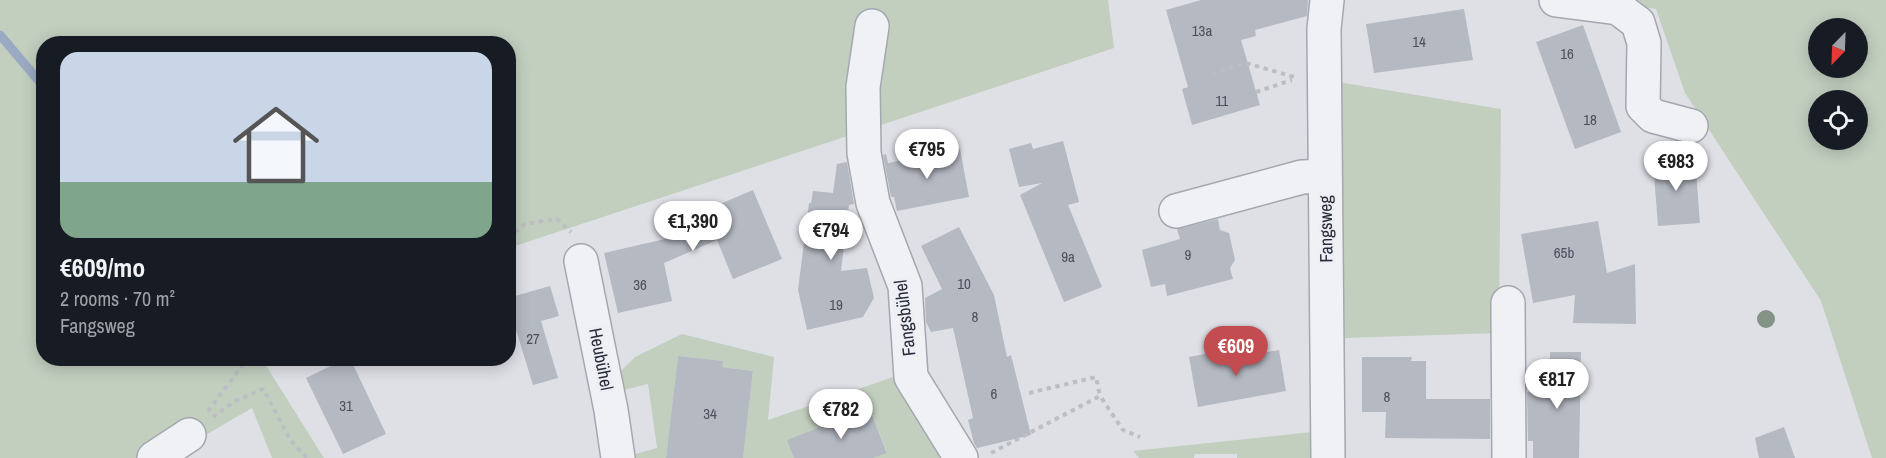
<!DOCTYPE html>
<html lang="en">
<head>
<meta charset="utf-8">
<style>
  body { margin:0; font-family:"Archivo Narrow",sans-serif; background:#242831; color:#f1f3f6; height:100vh; display:flex; flex-direction:column; font-size:22px; white-space:nowrap }
  * { box-sizing:border-box; margin:0 }
  p { font-size:20px; color:#9ea1a6 }
  .icon { flex:none; width:33px; height:33px; fill:none; stroke:currentColor; stroke-width:2; stroke-linecap:round; stroke-linejoin:round }
  .map { position:relative; flex:1; overflow:hidden }
  .panel { position:absolute; left:36px; top:36px; width:480px; height:330px; display:flex; flex-direction:column; background:#171b24; border-radius:24px; box-shadow:0 3px 15px #0003 }
  .panel>* { flex:none }
  .needle { width:39px; rotate:203deg }
  .controls { position:absolute; left:1808px; top:18px; display:grid; gap:12px }
  .controls a { display:grid; place-items:center; width:60px; height:60px; border-radius:50%; background:#171b24; box-shadow:0 3px 15px #0003; font-size:30px }
  .price { position:absolute; translate:-50% -51px; padding:0 14px; border-radius:21px; background:#fff; color:#222; font-size:20px; line-height:39px; filter:drop-shadow(0 2px 3px #0008) }
  .price::after { content:''; position:absolute; left:50%; top:36px; width:18px; height:14px; margin-left:-9px; background:inherit; clip-path:polygon(0 0,100% 0,50% 100%) }
  .price.on { background:#c24c4f; color:#fff }
  ul { padding:0; list-style:none }
  li { display:grid; align-content:center; gap:12px; height:318px; padding:0 24px }
  li span { display:grid; place-items:center; height:186px; border-radius:18px; color:#555 }
  li>.icon { margin-inline-start:auto }
  span .icon { width:108px; height:108px; fill:#fffc; stroke-width:1 }
  li b { font-size:26px }
  .map>svg:first-child { display:block }
  .green { fill:#c2cfbf; fill-rule:evenodd }
  .lines { fill:none; stroke-linecap:round; stroke-linejoin:round }
  .stream { stroke:#9baac3; stroke-width:9 }
  .building { fill:#b5b9c2 }
  .minor-casing { stroke:#a4a7af; stroke-width:36 }
  .path { stroke:#bcbec5; stroke-width:4; stroke-dasharray:4.5 4.5; stroke-linecap:butt }
  .minor { stroke:#f0f1f5; stroke-width:33 }
  .tree { fill:#839486 }
  .labels { text-anchor:middle; stroke-width:6; stroke-linejoin:round; paint-order:stroke }
  .number-label { font-size:15px; fill:#4b505d }
  .street-label { font-size:18px; fill:#282d3b; stroke:#edeff4 }
</style>
</head>
<body>
<div class="map">
<svg width="1886" height="458" viewBox="0 0 1886 458">
  <rect width="100%" height="100%" fill="#dee0e6"/>
  <path class="green" d="M 0,0 L 1108,0 L 1114,48 L 509,248 L 508,44 L 44,44 L 44,358 L 274,359 L 265,364 L 324,458 L 272,458 L 252,408 L 166,458 L 0,458 Z
    M 1596,0 L 1886,0 L 1886,458 L 1872,458 L 1821,301 L 1685,93 L 1656,9 ZM 1818,28 L 1857,28 L 1857,68 L 1818,68 ZM 1818,100 L 1857,100 L 1857,140 L 1818,140 Z
    M 1338,82 L 1501,109 L 1499,333 L 1345,338 Z
    M 682,334 L 774,357 L 768,420 L 902,374 L 952,458 L 873,458 L 887,452 L 869,408 L 788,440 L 794,458 L 743,458 L 753,371 L 722,367 L 722,361 L 678,356 L 666,458 L 632,458 L 632,455 L 657,448 L 648,384 L 620,391 L 617,375 L 635,357 Z
    M 1312,432 L 1312,458 L 1237,458 L 1237,454 L 1195,454 L 1194,458 L 1139,458 L 1133,451 Z"/>
  <g class="lines">
    <path class="stream" d="M 0,35 L 44,87"/>
  </g>
  <path class="building" d="M 1201,0 L 1308,0 L 1307,16 L 1255,30 L 1256,36 L 1241,40 L 1260,105 L 1192,125 L 1182,89 L 1188,87 L 1166,10 Z
    M 1464,9 L 1473,60 L 1374,73 L 1366,24 Z
    M 1583,25 L 1621,132 L 1575,149 L 1536,42 Z
    M 1063,141 L 1079,202 L 1068,205 L 1102,287 L 1064,302 L 1020,195 L 1042,183 L 1019,187 L 1009,149 L 1031,143 L 1033,149 Z
    M 960,149 L 969,197 L 897,211 L 894,197 L 891,197 L 883,155 L 886,154 L 888,163 Z
    M 1695,159 L 1700,223 L 1658,226 L 1653,162 Z
    M 847,162 L 854,204 L 849,205 L 841,271 L 867,268 L 874,298 L 863,317 L 807,330 L 798,290 L 809,203 L 811,203 L 813,191 L 833,193 L 837,164 Z
    M 753,190 L 782,259 L 733,279 L 717,240 L 664,263 L 672,301 L 618,313 L 604,253 L 691,233 L 687,218 Z
    M 1218,219 L 1220,230 L 1229,233 L 1235,260 L 1230,268 L 1233,279 L 1167,296 L 1165,284 L 1151,287 L 1142,250 L 1180,239 L 1177,229 Z
    M 1598,221 L 1607,273 L 1635,264 L 1636,324 L 1573,323 L 1575,295 L 1533,303 L 1521,234 Z
    M 959,227 L 994,295 L 1007,357 L 1011,355 L 1031,435 L 977,448 L 974,443 L 968,420 L 973,418 L 953,328 L 931,332 L 926,322 L 925,298 L 942,289 L 921,246 Z
    M 550,286 L 559,316 L 541,321 L 558,378 L 533,385 L 508,304 L 508,298 Z
    M 1279,350 L 1286,391 L 1198,407 L 1189,357 L 1215,352 L 1217,361 Z
    M 1550,352 L 1581,352 L 1579,458 L 1533,458 L 1533,441 L 1528,441 L 1527,392 L 1550,392 Z
    M 678,356 L 723,361 L 722,367 L 753,371 L 743,458 L 666,458 Z
    M 1362,357 L 1412,357 L 1411,361 L 1426,361 L 1426,399 L 1490,399 L 1490,439 L 1385,438 L 1386,412 L 1362,412 Z
    M 347,358 L 350,358 L 386,434 L 343,454 L 306,378 Z
    M 869,408 L 887,453 L 873,458 L 794,458 L 787,440 Z
    M 1784,427 L 1795,458 L 1759,458 L 1755,438 Z"/>
  <g class="lines">
    <defs>
      <path id="minor" d="M 1327,0 L 1324,29 L 1328,458
        M 1556,0 L 1618,8 L 1638,23 L 1644,43 L 1643,106 L 1653,116 L 1691,126
        M 872,26 L 863,87 L 864,153 L 873,203 L 905,286 L 911,377 L 961,458
        M 1176,211 L 1302,177 L 1325,176
        M 581,261 L 611,410 L 618,458
        M 1508,303 L 1509,458
        M 154,458 L 189,435"/>
    </defs>
    <use href="#minor" class="minor-casing"/>
    <path class="path" d="M 1212,74 L 1246,63 L 1294,77
      M 1256,92 L 1292,80
      M 508,238 L 525,224 L 557,219 L 571,232
      M 1029,393 L 1096,377 L 1100,396
      M 208,411 L 248,358
      M 213,417 L 235,401 L 263,389 L 291,441 L 307,458
      M 991,453 L 1100,396 L 1123,430 L 1140,437"/>
    <use href="#minor" class="minor"/>
  </g>
  <circle class="tree" cx="1766" cy="319" r="9"/>
  <g class="labels">
    <g class="number-label">
      <text x="1202" y="36">13a</text>
      <text x="1419" y="47">14</text>
      <text x="1567" y="59">16</text>
      <text x="1222" y="106">11</text>
      <text x="1590" y="125">18</text>
      <text x="1564" y="258">65b</text>
      <text x="1188" y="260">9</text>
      <text x="1068" y="262">9a</text>
      <text x="964" y="289">10</text>
      <text x="640" y="290">36</text>
      <text x="836" y="310">19</text>
      <text x="975" y="322">8</text>
      <text x="533" y="344">27</text>
      <text x="994" y="399">6</text>
      <text x="1387" y="402">8</text>
      <text x="346" y="411">31</text>
      <text x="710" y="419">34</text>
    </g>
    <g class="street-label">
      <text transform="translate(1326 229) rotate(-91)" y="6">Fangsweg</text>
      <text transform="translate(905 318) rotate(-97)" y="6">Fangsbühel</text>
      <text transform="translate(601 359) rotate(79)" y="6">Heubühel</text>
    </g>
  </g>
</svg>
<div class="controls">
<a><svg class="needle" viewBox="-14 -14 28 28"><path d="M0-13l5 13h-10z" fill="#e53935"/><path d="M0 13l5-13h-10z" fill="#9ea1a6"/></svg></a>
<a><svg class="icon" aria-label="locate" viewBox="0 0 24 24"><circle cx="12" cy="12" r="6"/><path d="M12 2v4M12 18v4M2 12h4M18 12h4"/></svg></a>
</div>
<b class="price" style="left:927px;top:180px">€795</b>
<b class="price" style="left:1676px;top:192px">€983</b>
<b class="price" style="left:693px;top:252px">€1,390</b>
<b class="price" style="left:831px;top:261px">€794</b>
<b class="price on" style="left:1236px;top:377px">€609</b>
<b class="price" style="left:1557px;top:410px">€817</b>
<b class="price" style="left:841px;top:440px">€782</b>
<section class="panel">
<ul>
<li><span style="background:linear-gradient(#c9d6e8 70%,#7fa58c 0)"><svg class="icon" aria-label="home" viewBox="0 0 24 24"><path d="M3 11l9-7 9 7M6 9v11h12V9"/></svg></span><div><b>€609/mo</b><p>2 rooms · 70 m²</p><p>Fangsweg</p></div></li>
</ul>
</section>
</div>
</body>
</html>
